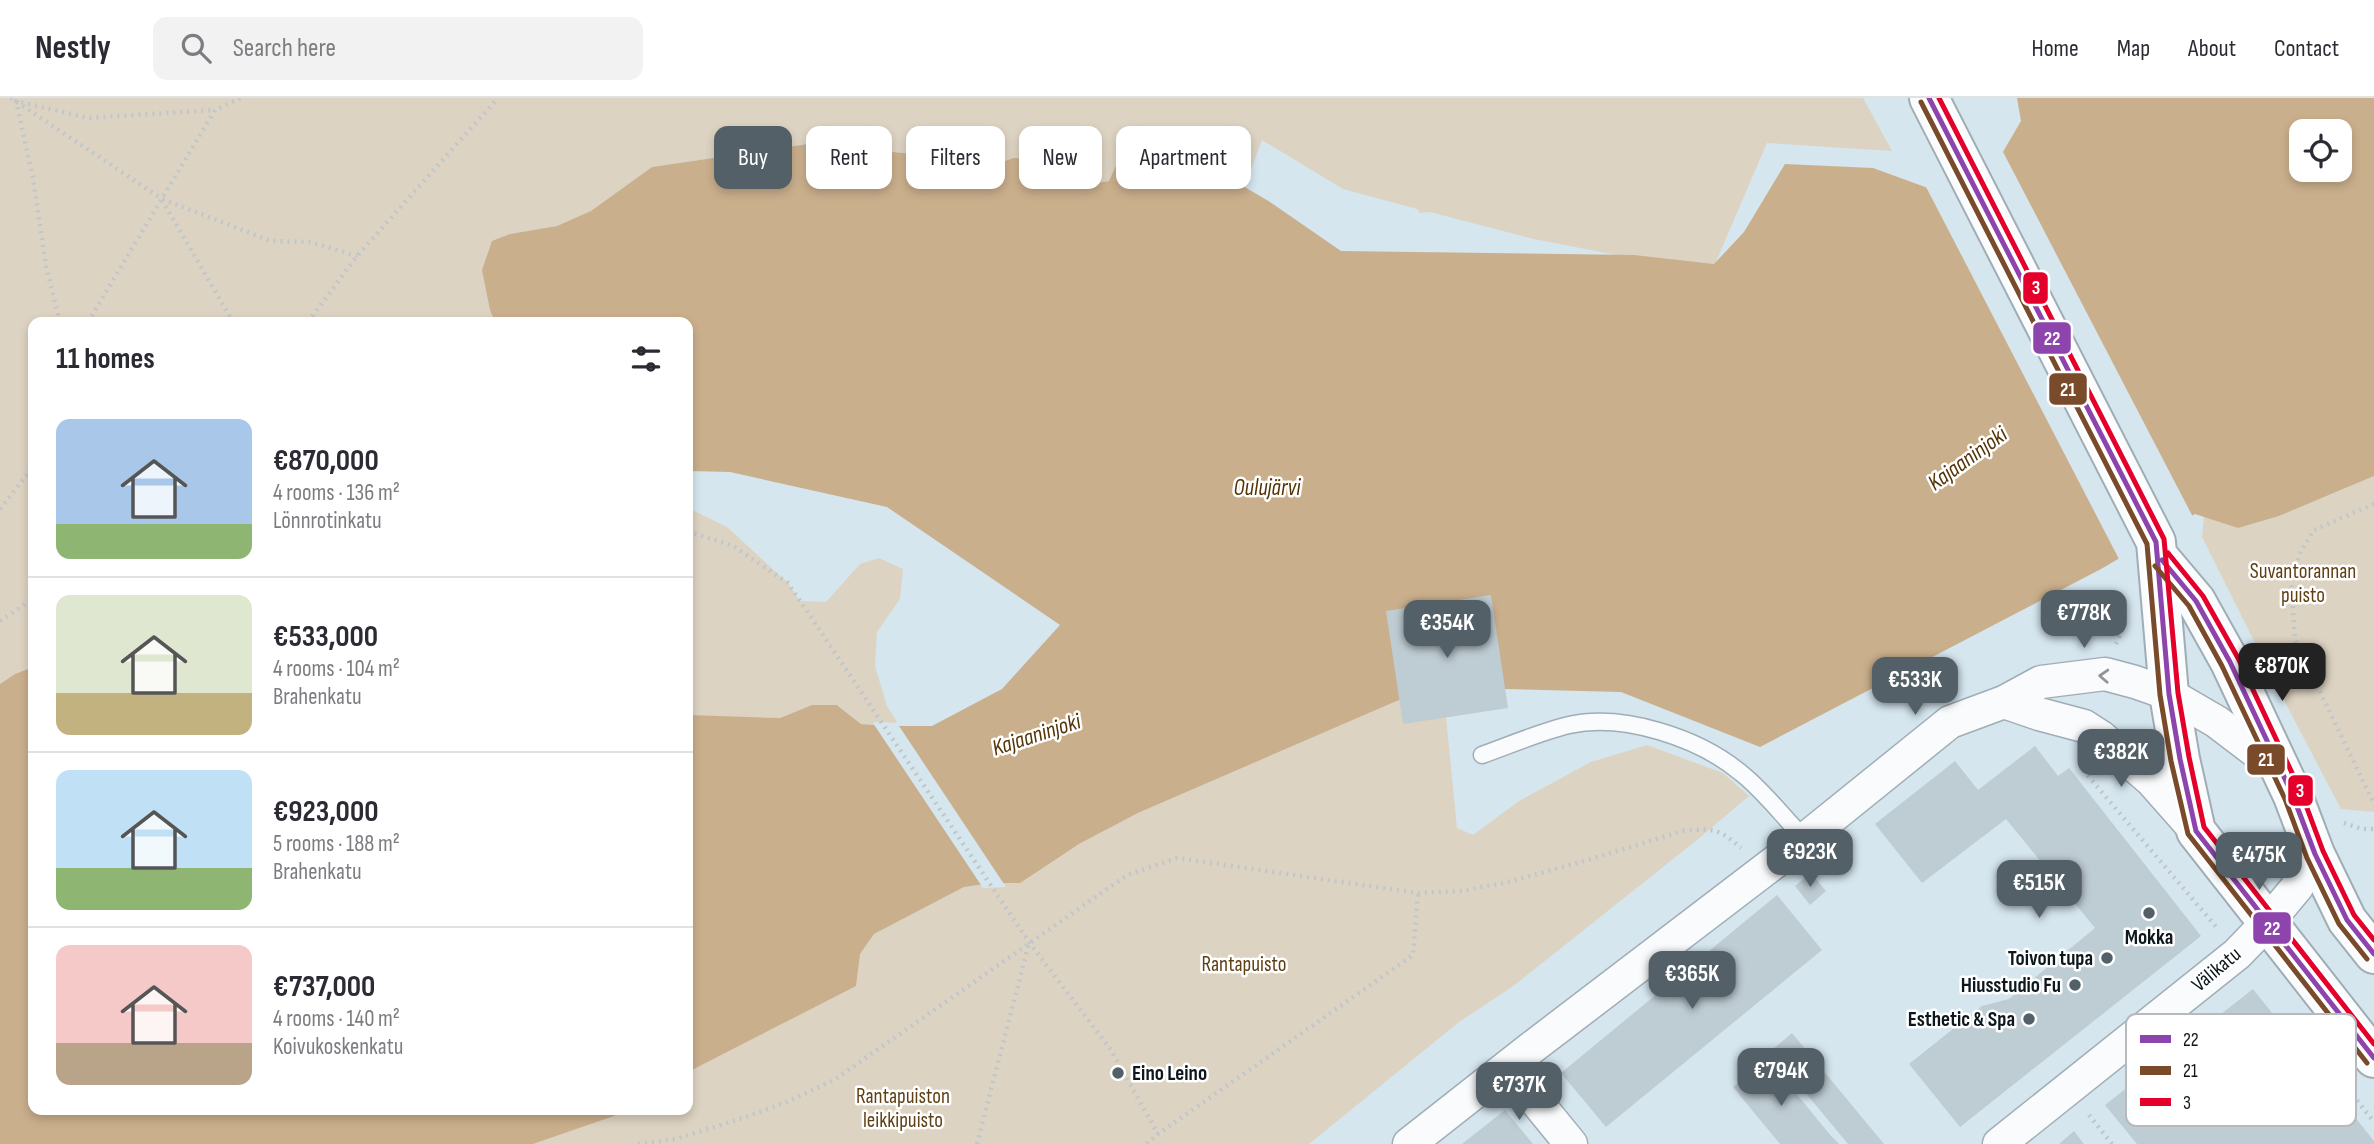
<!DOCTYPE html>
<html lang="en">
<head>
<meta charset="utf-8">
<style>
  body { margin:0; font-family:"Sofia Sans Condensed",sans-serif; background:#f2f2f3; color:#2b2b33; height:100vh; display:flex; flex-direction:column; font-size:26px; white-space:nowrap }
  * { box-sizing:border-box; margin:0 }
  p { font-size:23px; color:#7c7c81 }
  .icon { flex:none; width:38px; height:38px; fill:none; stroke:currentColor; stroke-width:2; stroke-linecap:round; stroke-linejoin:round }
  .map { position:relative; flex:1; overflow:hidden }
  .drawer { position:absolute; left:28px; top:219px; width:665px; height:798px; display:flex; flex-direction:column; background:#fff; border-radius:14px; box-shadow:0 4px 10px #0003 }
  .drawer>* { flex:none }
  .hud { position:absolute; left:714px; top:28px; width:665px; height:63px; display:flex; gap:14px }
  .buttons { position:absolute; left:2289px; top:21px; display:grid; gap:14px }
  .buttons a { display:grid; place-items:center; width:63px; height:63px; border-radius:14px; background:#fff; box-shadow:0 4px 10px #0003; font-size:35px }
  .price { position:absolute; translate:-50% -60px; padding:0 16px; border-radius:14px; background:#536067; color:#fff; font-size:23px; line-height:46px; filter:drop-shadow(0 2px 4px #0008) }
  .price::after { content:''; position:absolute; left:50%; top:42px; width:21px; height:16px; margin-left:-10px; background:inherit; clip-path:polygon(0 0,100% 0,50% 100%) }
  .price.active { background:#222; color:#fff }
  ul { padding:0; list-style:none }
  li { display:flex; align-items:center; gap:21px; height:175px; padding:0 28px }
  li+li { border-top:2px solid #e1e1e2 }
  li span { display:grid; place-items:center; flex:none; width:196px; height:140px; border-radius:14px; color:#555 }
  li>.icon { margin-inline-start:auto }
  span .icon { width:84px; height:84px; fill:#fffc; stroke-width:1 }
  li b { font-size:30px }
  h2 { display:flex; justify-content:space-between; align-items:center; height:84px; padding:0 28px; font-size:30px }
  .chip { padding:0 24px; border-radius:14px; background:#fff; box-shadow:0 4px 10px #0003; font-size:24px; line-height:63px }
  .chip.active { background:#536067; color:#fff }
  header { display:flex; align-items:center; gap:42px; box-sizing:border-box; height:98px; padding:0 35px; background:#fff; border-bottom:2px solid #e1e1e2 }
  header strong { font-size:33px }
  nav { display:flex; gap:38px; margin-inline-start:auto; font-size:24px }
  .search { width:490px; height:63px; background:#f2f2f3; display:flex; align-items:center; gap:18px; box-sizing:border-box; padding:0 24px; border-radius:14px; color:#7c7c81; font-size:26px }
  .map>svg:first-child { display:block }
  .green { fill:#ddd3c2 }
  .water { fill:#caaf8c; fill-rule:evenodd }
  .pier { fill:#d5e6ef }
  .building { fill:#beccd3 }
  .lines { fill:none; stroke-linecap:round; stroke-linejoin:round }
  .lane-casing { stroke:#a0adb5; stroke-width:19 }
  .street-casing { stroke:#a0adb5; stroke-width:35 }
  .secondary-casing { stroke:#a0adb5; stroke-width:42 }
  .path { stroke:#c0c6c9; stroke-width:4.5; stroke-dasharray:2 5; stroke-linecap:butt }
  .lane { stroke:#f9fbfd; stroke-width:16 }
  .street { stroke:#f9fbfd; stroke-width:32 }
  .secondary { stroke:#f9fbfd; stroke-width:38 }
  .bus-1-casing { stroke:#fff; stroke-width:10 }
  .bus-2-casing { stroke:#fff; stroke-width:10 }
  .bus-3-casing { stroke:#fff; stroke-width:10 }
  .bus-1 { stroke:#8e44ad; stroke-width:5 }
  .bus-2 { stroke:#7a4b2a; stroke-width:5 }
  .bus-3 { stroke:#e4002b; stroke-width:5 }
  .oneway { stroke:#8f9599 }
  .poi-dot { fill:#536067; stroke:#fff; stroke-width:2.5 }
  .labels { text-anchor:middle; stroke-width:5; stroke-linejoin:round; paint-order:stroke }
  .park-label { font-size:21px; fill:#5f3f14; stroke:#fff }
  .poi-label { font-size:21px; font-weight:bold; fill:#0d181e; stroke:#fff; text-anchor:end }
  .street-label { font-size:21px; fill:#0d181e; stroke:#fff }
  .water-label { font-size:23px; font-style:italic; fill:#533406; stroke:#fff }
  .key { fill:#fff; stroke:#b6babc; stroke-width:2 }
  .key-label { font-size:19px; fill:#0d181e }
  .line-badge { stroke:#fff; stroke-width:2.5 }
  .badge-label { font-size:19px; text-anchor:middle; font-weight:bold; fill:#fff }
</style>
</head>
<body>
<header>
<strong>Nestly</strong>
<div class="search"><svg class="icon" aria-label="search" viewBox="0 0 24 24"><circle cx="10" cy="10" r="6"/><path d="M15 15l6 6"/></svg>Search here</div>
<nav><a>Home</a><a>Map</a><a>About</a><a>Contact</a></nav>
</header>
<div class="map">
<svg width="2374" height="1046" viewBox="0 0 2374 1046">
  <rect width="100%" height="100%" fill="#d5e6ef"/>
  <path class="green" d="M 0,0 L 1863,0 L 1892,53 L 1767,45 L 1715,166 L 1621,158 L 1534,141 L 1430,114 L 1420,115 L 1417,111 L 1343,91 L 1262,42 L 1243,93 L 1123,52 L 1109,83 L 1092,86 L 1076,79 L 1013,60 L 987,70 L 962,69 L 935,58 L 808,46 L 652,69 L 592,113 L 557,128 L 510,136 L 490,212 L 495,224 L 33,224 L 33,569 L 15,576 L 0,586 Z
    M 2374,378 L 2374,714 L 2341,711 L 2276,587 L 2202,439 L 2204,418 L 2238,430 L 2279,418 Z
    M 688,408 L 692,412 L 727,429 L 788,485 L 800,503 L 826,504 L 860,466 L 879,460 L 903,471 L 900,501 L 877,534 L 875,568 L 887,608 L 897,624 L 886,628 L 861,626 L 838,607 L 812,607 L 780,620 L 688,618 Z
    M 1399,602 L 1446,619 L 1457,730 L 1473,737 L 1519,703 L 1591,664 L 1647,647 L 1723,675 L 1749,698 L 1697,742 L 1512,889 L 1459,924 L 1309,1046 L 533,1046 L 614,1018 L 625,1012 L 688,1012 L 688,974 L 860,856 L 874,836 L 964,789 L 992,785 L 1079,746 L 1138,715 Z"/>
  <path class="water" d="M 2017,0 L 2374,0 L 2374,378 L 2279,418 L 2238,430 L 2195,416 L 2101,471 L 1760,649 L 1621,594 L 1505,591 L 1399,602 L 1138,715 L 1079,746 L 1020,785 L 992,785 L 964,789 L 874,836 L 860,856 L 856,888 L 688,974 L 688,617 L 780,620 L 812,607 L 837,607 L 861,626 L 886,628 L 932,628 L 1002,591 L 1060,527 L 887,409 L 730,374 L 688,373 L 688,224 L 495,224 L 490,212 L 482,172 L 492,143 L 510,136 L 557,128 L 591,113 L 652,69 L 808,46 L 935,58 L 962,69 L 987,70 L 1013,60 L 1048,62 L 1092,86 L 1109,83 L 1123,52 L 1149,45 L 1189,56 L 1270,104 L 1341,153 L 1634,157 L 1714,166 L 1744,134 L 1785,66 L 1873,70 L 1939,94 L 1986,83 L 2021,23 ZM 2301,33 L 2340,33 L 2340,72 L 2301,72 Z
    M 33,569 L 33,1012 L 625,1012 L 614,1018 L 533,1046 L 0,1046 L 0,586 L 15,576 Z"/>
  <path class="pier" d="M 2001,50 L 2194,421 L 2120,463 L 1924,85 L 1939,91 L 1984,80 Z
    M 875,624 L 897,625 L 1006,789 L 983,790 L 873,625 Z"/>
  <path class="building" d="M 1491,497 L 1508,610 L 1403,626 L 1386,513 Z
    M 2035,648 L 2058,678 L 2069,670 L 2201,838 L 1960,1029 L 1909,966 L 1982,908 L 2009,901 L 2095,830 L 2006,721 L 1922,785 L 1875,726 L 1955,663 L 1978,692 Z
    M 1811,775 L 1826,793 L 1810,807 L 1795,788 Z
    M 1777,797 L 1822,852 L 1606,1029 L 1561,975 Z
    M 2253,891 L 2374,1043 L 2374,1046 L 2137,1046 L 2105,1007 Z
    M 1792,935 L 1884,1046 L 1848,1046 L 1771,953 Z
    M 1768,961 L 1831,1038 L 1839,1046 L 1780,1046 L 1733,989 Z
    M 1505,1012 L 1533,1046 L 1462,1046 Z
    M 2074,1033 L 2084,1046 L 2059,1046 Z"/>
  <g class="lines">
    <defs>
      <path id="lane" d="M 1482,657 C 1510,647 1540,634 1569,627 C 1624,615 1699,640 1741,675 C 1764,693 1784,720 1805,741"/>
      <path id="street" d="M 2004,604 L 2039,616 L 2084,628 L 2101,639 L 2151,682 L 2196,733
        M 1508,969 L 1571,1046
        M 1409,1046 L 1526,954 L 1805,741 L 1950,624 L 2004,604 L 2041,584 L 2105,576 L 2135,584 L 2169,596 L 2217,624 L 2280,672
        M 1999,1046 L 2237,856 L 2267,825 L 2297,789 L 2315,756"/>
      <path id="secondary" d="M 1929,0 L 2156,444 L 2169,596 L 2180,661 L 2196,733 L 2374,960
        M 2158,458 L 2196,503 L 2230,564 L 2293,698 L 2315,756 L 2347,822 L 2374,856"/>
    </defs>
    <use href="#lane" class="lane-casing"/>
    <use href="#street" class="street-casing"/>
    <use href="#secondary" class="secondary-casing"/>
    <path class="path" d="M 11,0 L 162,101 L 271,143 L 310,144 L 357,158
      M 162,102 L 233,224
      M 60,224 L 46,168 L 33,80 L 16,3 L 88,20 L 215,12
      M 88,224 L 215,12 L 241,0
      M 308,224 L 357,158 L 498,0
      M 2374,406 L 2314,432 L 2301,453 L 2291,480 L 2295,542 L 2374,706
      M 0,411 L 29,374 L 33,362
      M 688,433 L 733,448 L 788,485 L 1029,844 L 1111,952 L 1158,1036
      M 0,523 L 33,501
      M 2116,546 L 2125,525
      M 2083,672 L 2218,831
      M 2344,725 L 2362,731 L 2374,731
      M 2344,986 L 2374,1024
      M 2089,1017 L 2112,1046
      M 638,1046 L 676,1041 L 746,1019 L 789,1003 L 834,982 L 1127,777 L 1177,760 L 1418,795 L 1462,793 L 1504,785 L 1574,766 L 1683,733 C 1713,730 1718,730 1741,750
      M 977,1046 L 1029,845
      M 1147,1046 L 1158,1036 L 1413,857 L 1418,795"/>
    <use href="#lane" class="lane"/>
    <use href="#street" class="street"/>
    <use href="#secondary" class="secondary"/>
    <defs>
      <path id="bus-1" d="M 1929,0 L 2156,444 L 2169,596 L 2180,661 L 2196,733 L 2374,960
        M 2162,462 L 2196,503 L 2230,564 L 2293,698 L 2315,756 L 2347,822 L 2374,856"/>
      <path id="bus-2" d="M 1921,4 L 2147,446 L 2160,597 L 2171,663 L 2188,736 L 2367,965
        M 2155,468 L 2189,508 L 2222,568 L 2285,701 L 2307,760 L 2339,826 L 2367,861"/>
      <path id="bus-3" d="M 1939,0 L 2164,441 L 2178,595 L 2189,659 L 2204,729 L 2374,946
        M 2168,455 L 2203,498 L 2238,560 L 2301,694 L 2323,753 L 2354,817 L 2374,842"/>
    </defs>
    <use href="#bus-1" class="bus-1-casing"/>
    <use href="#bus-2" class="bus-2-casing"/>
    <use href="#bus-3" class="bus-3-casing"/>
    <use href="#bus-1" class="bus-1"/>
    <use href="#bus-2" class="bus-2"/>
    <use href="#bus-3" class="bus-3"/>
  </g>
  <defs><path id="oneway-chevron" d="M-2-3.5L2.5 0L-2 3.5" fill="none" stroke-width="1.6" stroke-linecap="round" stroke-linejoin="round" transform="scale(1.75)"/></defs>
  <use class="oneway" href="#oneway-chevron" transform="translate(2104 578) rotate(-177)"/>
  <g class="poi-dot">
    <circle cx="2149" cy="815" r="7"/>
    <circle cx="2107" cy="860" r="7"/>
    <circle cx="2075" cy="887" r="7"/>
    <circle cx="2029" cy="921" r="7"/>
    <circle cx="1118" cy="975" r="7"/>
  </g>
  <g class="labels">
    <g class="park-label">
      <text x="2303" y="480">Suvantorannan<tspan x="2303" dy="24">puisto</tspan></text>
      <text x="1244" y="873">Rantapuisto</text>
      <text x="903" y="1005">Rantapuiston<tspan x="903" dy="24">leikkipuisto</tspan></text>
    </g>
    <g class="poi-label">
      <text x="2149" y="846" text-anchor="middle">Mokka</text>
      <text x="2093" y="867">Toivon tupa</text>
      <text x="2061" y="894">Hiusstudio Fu</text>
      <text x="2015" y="928">Esthetic &amp; Spa</text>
      <text x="1132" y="982" text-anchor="start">Eino Leino</text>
    </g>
    <g class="street-label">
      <text transform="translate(2216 871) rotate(-40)" y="7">Välikatu</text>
    </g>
    <g class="water-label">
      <text transform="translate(1967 360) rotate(-36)" y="8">Kajaaninjoki</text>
      <text x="1267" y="397">Oulujärvi</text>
      <text transform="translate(1036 636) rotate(-18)" y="8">Kajaaninjoki</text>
    </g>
  </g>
  <rect x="2126" y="916" width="230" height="112" rx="10" class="key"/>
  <rect x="2140" y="937" width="31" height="8" fill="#8e44ad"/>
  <rect x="2140" y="968" width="31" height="9" fill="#7a4b2a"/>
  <rect x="2140" y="1000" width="31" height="8" fill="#e4002b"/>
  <g class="key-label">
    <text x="2183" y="948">22</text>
    <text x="2183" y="979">21</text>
    <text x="2183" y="1011">3</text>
  </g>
  <g class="line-badge">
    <rect x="2022" y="173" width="27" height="34" rx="7" fill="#e4002b"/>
    <rect x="2032" y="223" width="40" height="34" rx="7" fill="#8e44ad"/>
    <rect x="2048" y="274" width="40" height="34" rx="7" fill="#7a4b2a"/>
    <rect x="2246" y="645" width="40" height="33" rx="7" fill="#7a4b2a"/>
    <rect x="2287" y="676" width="27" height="33" rx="7" fill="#e4002b"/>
    <rect x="2252" y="813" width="40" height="34" rx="7" fill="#8e44ad"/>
  </g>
  <g class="badge-label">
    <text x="2036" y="196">3</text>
    <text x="2052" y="247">22</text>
    <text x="2068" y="298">21</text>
    <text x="2266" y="668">21</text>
    <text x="2300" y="699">3</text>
    <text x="2272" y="837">22</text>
  </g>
</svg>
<div class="buttons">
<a><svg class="icon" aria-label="locate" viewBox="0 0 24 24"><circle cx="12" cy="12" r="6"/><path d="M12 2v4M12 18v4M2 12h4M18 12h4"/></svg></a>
</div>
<b class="price" style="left:2084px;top:552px">€778K</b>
<b class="price" style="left:1447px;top:562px">€354K</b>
<b class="price active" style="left:2282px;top:605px">€870K</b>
<b class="price" style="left:1915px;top:619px">€533K</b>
<b class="price" style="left:2121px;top:691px">€382K</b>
<b class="price" style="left:1810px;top:791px">€923K</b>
<b class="price" style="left:2259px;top:794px">€475K</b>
<b class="price" style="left:2039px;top:822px">€515K</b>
<b class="price" style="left:1692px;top:913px">€365K</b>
<b class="price" style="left:1781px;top:1010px">€794K</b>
<b class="price" style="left:1519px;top:1024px">€737K</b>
<div class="hud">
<a class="chip active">Buy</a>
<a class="chip">Rent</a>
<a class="chip">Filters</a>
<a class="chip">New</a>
<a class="chip">Apartment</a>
</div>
<section class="drawer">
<h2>11 homes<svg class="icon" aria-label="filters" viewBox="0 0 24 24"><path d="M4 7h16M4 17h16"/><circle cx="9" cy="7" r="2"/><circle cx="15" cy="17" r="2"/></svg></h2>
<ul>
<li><span style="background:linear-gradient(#a9c7e8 75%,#8fb573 0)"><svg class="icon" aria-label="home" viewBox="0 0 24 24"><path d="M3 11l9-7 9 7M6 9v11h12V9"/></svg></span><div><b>€870,000</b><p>4 rooms · 136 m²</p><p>Lönnrotinkatu</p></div></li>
<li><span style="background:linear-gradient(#dfe7d0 70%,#c2b280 0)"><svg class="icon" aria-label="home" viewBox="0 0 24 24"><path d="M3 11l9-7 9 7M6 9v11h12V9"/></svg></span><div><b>€533,000</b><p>4 rooms · 104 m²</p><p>Brahenkatu</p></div></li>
<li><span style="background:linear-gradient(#bfe0f5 70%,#8fb573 0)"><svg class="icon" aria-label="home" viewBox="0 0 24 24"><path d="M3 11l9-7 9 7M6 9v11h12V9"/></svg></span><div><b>€923,000</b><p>5 rooms · 188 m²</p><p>Brahenkatu</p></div></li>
<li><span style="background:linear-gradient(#f6c9c9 70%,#b9a48a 0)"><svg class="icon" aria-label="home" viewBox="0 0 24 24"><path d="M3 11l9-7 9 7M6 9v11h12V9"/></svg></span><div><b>€737,000</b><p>4 rooms · 140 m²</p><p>Koivukoskenkatu</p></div></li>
</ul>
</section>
</div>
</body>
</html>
